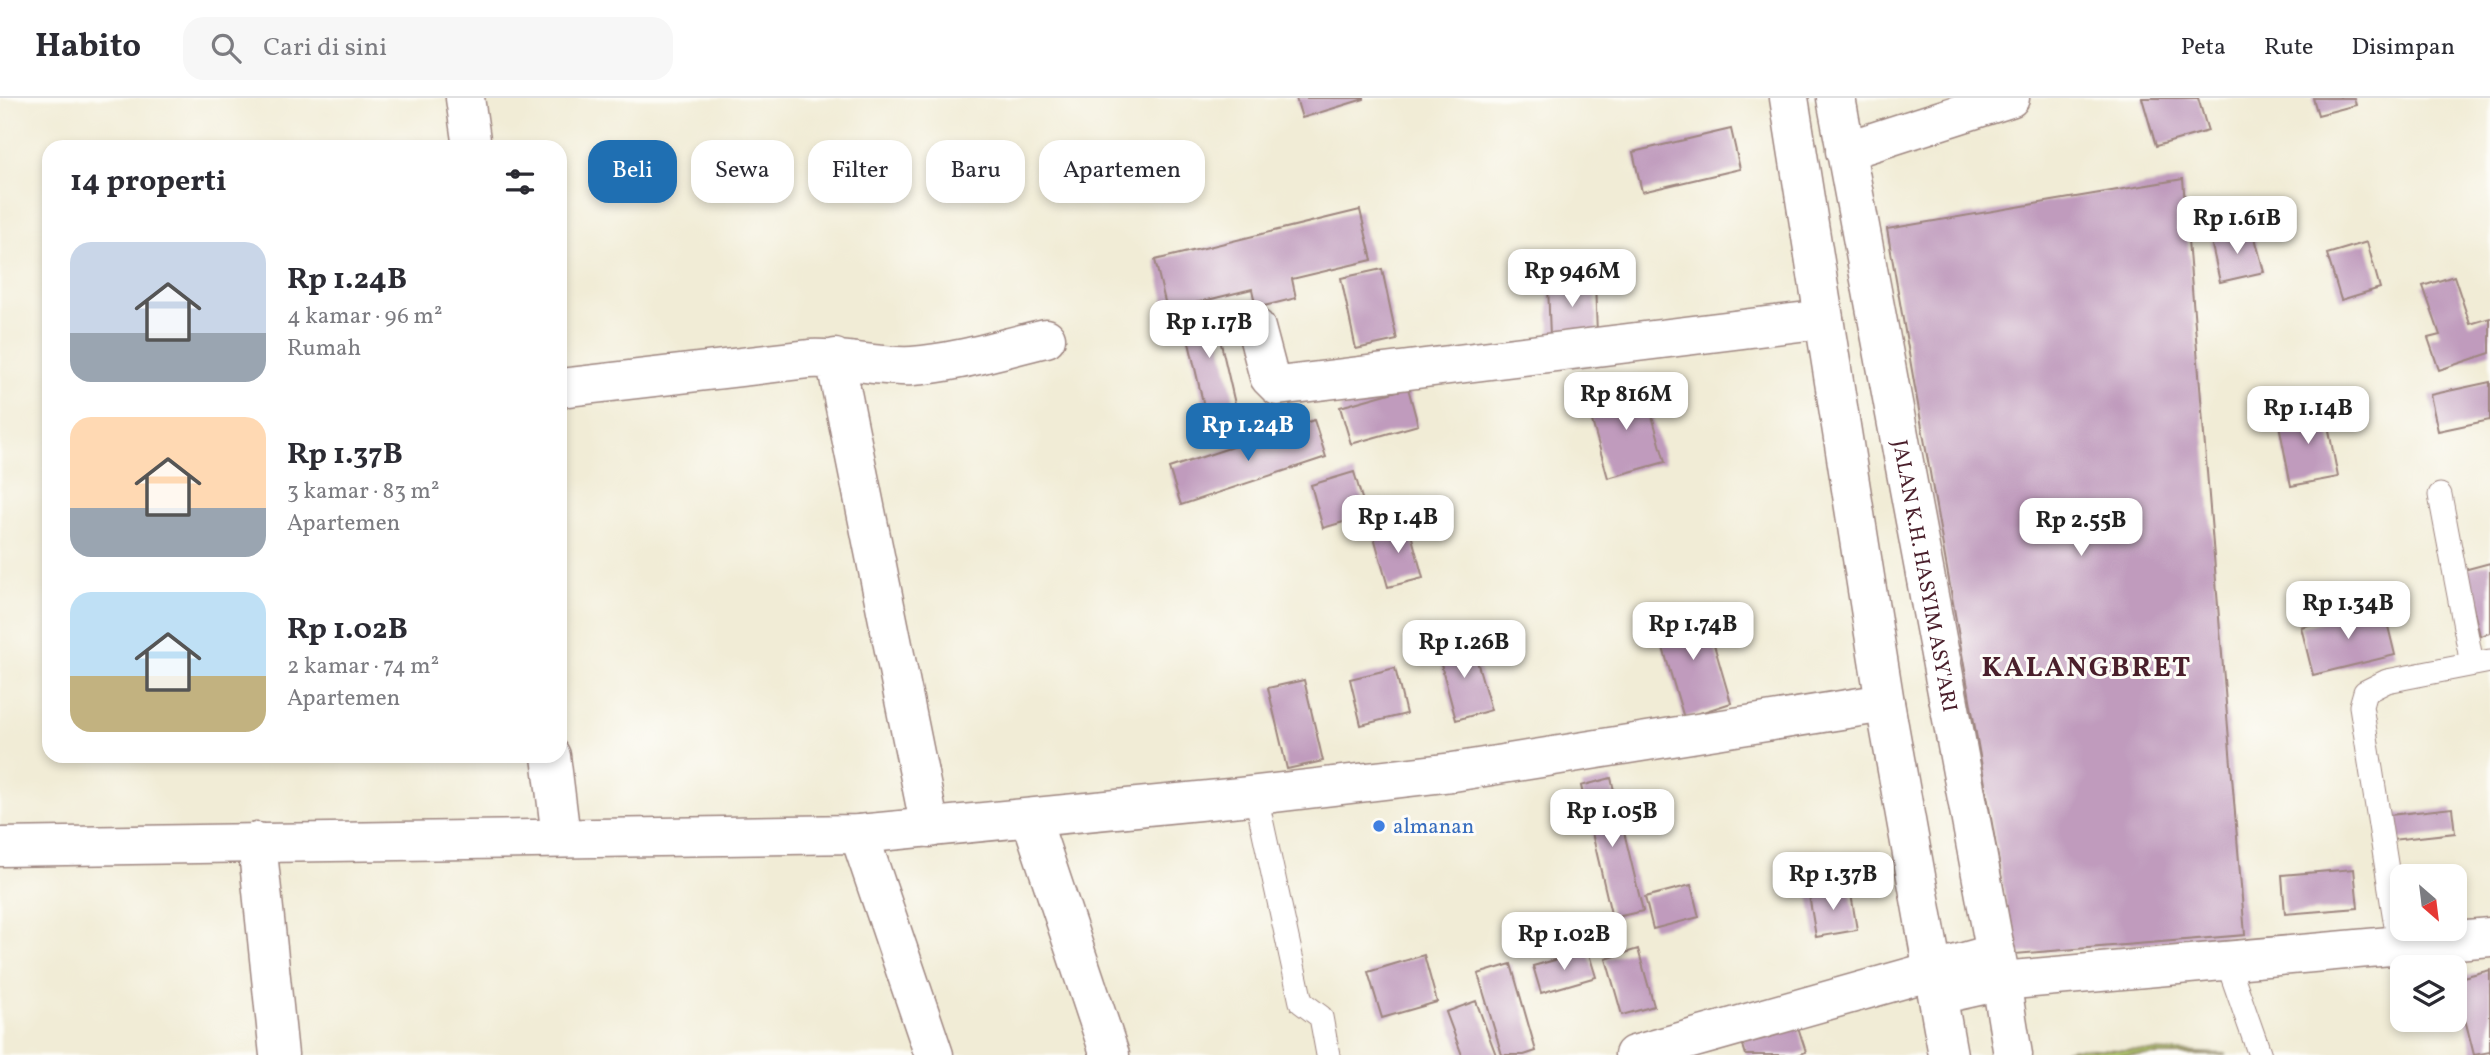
<!DOCTYPE html>
<html lang="id">
<head>
<meta charset="utf-8">
<style>
  body { margin:0; font-family:Vollkorn,serif; background:#f7f7f7; color:#2b2b33; height:100vh; display:flex; flex-direction:column; font-size:26px; white-space:nowrap }
  * { box-sizing:border-box; margin:0 }
  p { font-size:23px; color:#7c7c81 }
  .icon { flex:none; width:38px; height:38px; fill:none; stroke:currentColor; stroke-width:2; stroke-linecap:round; stroke-linejoin:round }
  .map { position:relative; flex:1; overflow:hidden }
  .side { position:absolute; left:42px; top:42px; width:525px; height:623px; display:flex; flex-direction:column; background:#fff; border-radius:21px; box-shadow:0 4px 10px #0003 }
  .side>* { flex:none }
  .banner { position:absolute; left:588px; top:42px; width:665px; height:63px; display:flex; gap:14px }
  .needle { width:46px; rotate:152deg }
  .buttons { position:absolute; left:2390px; top:766px; display:grid; gap:14px }
  .buttons a { display:grid; place-items:center; width:77px; height:77px; border-radius:14px; background:#fff; box-shadow:0 4px 10px #0003; font-size:35px }
  .price { position:absolute; translate:-50% -60px; padding:0 16px; border-radius:14px; background:#fff; color:#222; font-size:23px; line-height:46px; filter:drop-shadow(0 2px 4px #0008) }
  .price::after { content:''; position:absolute; left:50%; top:42px; width:21px; height:16px; margin-left:-10px; background:inherit; clip-path:polygon(0 0,100% 0,50% 100%) }
  .price.selected { background:#1f6fb2; color:#fff }
  ul { padding:0; list-style:none }
  li { display:flex; align-items:center; gap:21px; height:175px; padding:0 28px }
  li span { display:grid; place-items:center; flex:none; width:196px; height:140px; border-radius:21px; color:#555 }
  li>.icon { margin-inline-start:auto }
  span .icon { width:84px; height:84px; fill:#fffc; stroke-width:1 }
  li b { font-size:30px }
  h2 { display:flex; justify-content:space-between; align-items:center; height:84px; padding:0 28px; font-size:30px }
  .pill { padding:0 24px; border-radius:21px; background:#fff; box-shadow:0 4px 10px #0003; font-size:24px; line-height:63px }
  .pill.selected { background:#1f6fb2; color:#fff }
  header { display:flex; align-items:center; gap:42px; box-sizing:border-box; height:98px; padding:0 35px; background:#fff; border-bottom:2px solid #e1e1e2 }
  header strong { font-size:33px }
  nav { display:flex; gap:38px; margin-inline-start:auto; font-size:24px }
  .search { width:490px; height:63px; background:#f7f7f7; display:flex; align-items:center; gap:18px; box-sizing:border-box; padding:0 24px; border-radius:21px; color:#7c7c81; font-size:26px }
  .map>svg:first-child { display:block }
  .green { fill:#b5ce73; stroke:#80764f; stroke-width:2 }
  .building { fill:#c09bbd }
  .lines { fill:none; stroke-linecap:round; stroke-linejoin:round }
  .service-casing { stroke:#9e8680; stroke-width:25 }
  .minor-casing { stroke:#9e8680; stroke-width:41 }
  .tertiary-casing { stroke:#9e8680; stroke-width:41 }
  .secondary-casing { stroke:#9e8680; stroke-width:41 }
  .service { stroke:#fff; stroke-width:23 }
  .minor { stroke:#fff; stroke-width:38 }
  .tertiary { stroke:#fff; stroke-width:38 }
  .secondary { stroke:#fff; stroke-width:38 }
  .shop-dot { fill:#3f7fe0; stroke:#fdfcf7; stroke-width:2.5 }
  .labels { text-anchor:middle; stroke-width:6; stroke-linejoin:round; paint-order:stroke }
  .street-label { font-size:21px; fill:#4a1f2b; stroke:#fdfcf7 }
  .shop-label { font-size:21px; fill:#366cbe; stroke:#fdfcf7; text-anchor:start }
  .district-label { font-size:28px; font-weight:bold; letter-spacing:2px; fill:#4a1f2b; stroke:#fdfcf7 }
</style>
</head>
<body>
<header>
<strong>Habito</strong>
<div class="search"><svg class="icon" aria-label="search" viewBox="0 0 24 24"><circle cx="10" cy="10" r="6"/><path d="M15 15l6 6"/></svg>Cari di sini</div>
<nav><a>Peta</a><a>Rute</a><a>Disimpan</a></nav>
</header>
<div class="map">
<svg width="2490" height="957" viewBox="0 0 2490 957">
  <rect width="100%" height="100%" fill="#fdfcf7"/>
  <filter id="ink" filterUnits="userSpaceOnUse"><feTurbulence type="fractalNoise" baseFrequency=".0143" numOctaves="2"/><feDisplacementMap in="SourceGraphic" scale="14" xChannelSelector="R" yChannelSelector="G"/><feConvolveMatrix kernelMatrix="1 2 1 2 8 2 1 2 1" color-interpolation-filters="sRGB"/></filter>
  <filter id="wash" filterUnits="userSpaceOnUse"><feTurbulence type="fractalNoise" baseFrequency=".00686" numOctaves="4" result="noise"/><feDisplacementMap in="SourceGraphic" scale="28" xChannelSelector="R" yChannelSelector="G"/><feGaussianBlur stdDeviation="1.57" result="paint"/><feColorMatrix in="noise" values="0 0 0 0 0 0 0 0 0 0 0 0 0 0 0 0 0 1.4 0 .05"/><feComposite in="paint" operator="in"/></filter>
  <g filter="url(#wash)">
    <rect width="100%" height="100%" fill="#f1ecd6"/>
    <path class="green" d="M 2071,950 L 2225,956 L 2227,957 L 2051,957 Z"/>
    <g id="blocks">
      <path class="building" d="M 1296,0 L 1364,0 L 1364,1 L 1302,20 Z
        M 2142,0 L 2198,0 L 2208,33 L 2156,48 Z
        M 2313,0 L 2354,0 L 2356,7 L 2318,17 Z
        M 1731,31 L 1740,71 L 1642,94 L 1633,54 Z
        M 2183,81 L 2245,837 L 2015,856 L 1887,131 Z
        M 1360,112 L 1372,162 L 1292,181 L 1296,200 L 1256,210 L 1252,191 L 1167,212 L 1155,162 Z
        M 2253,132 L 2264,174 L 2220,184 L 2211,143 Z
        M 2367,144 L 2380,190 L 2341,202 L 2327,156 Z
        M 1382,171 L 1397,242 L 1356,251 L 1341,180 Z
        M 2454,178 L 2470,226 L 2490,220 L 2490,255 L 2439,272 L 2428,240 L 2440,237 L 2423,188 Z
        M 1595,185 L 1597,236 L 1550,238 L 1548,187 Z
        M 1213,211 L 1235,306 L 1205,313 L 1183,219 Z
        M 2490,284 L 2490,322 L 2438,333 L 2430,297 Z
        M 1644,289 L 1665,364 L 1608,380 L 1587,305 Z
        M 1408,290 L 1418,327 L 1351,346 L 1340,309 Z
        M 2324,307 L 2338,379 L 2291,388 L 2277,316 Z
        M 1314,322 L 1326,359 L 1181,407 L 1169,370 Z
        M 1354,374 L 1367,417 L 1323,430 L 1311,387 Z
        M 1408,425 L 1423,480 L 1388,489 L 1373,435 Z
        M 2490,465 L 2490,535 L 2480,538 L 2464,472 Z
        M 2383,508 L 2395,557 L 2313,577 L 2301,529 Z
        M 1703,509 L 1731,605 L 1684,620 L 1655,523 Z
        M 1471,542 L 1491,612 L 1456,622 L 1437,552 Z
        M 1395,570 L 1406,616 L 1361,627 L 1350,581 Z
        M 1304,582 L 1323,663 L 1287,671 L 1268,590 Z
        M 1611,680 L 1643,813 L 1612,820 L 1581,688 Z
        M 2452,710 L 2455,735 L 2392,742 L 2390,717 Z
        M 2354,771 L 2358,810 L 2285,816 L 2282,777 Z
        M 1691,787 L 1699,819 L 1653,831 L 1645,799 Z
        M 1850,790 L 1857,832 L 1816,839 L 1809,797 Z
        M 1638,851 L 1654,908 L 1622,917 L 1606,861 Z
        M 1588,853 L 1596,879 L 1541,895 L 1533,868 Z
        M 1424,857 L 1437,904 L 1382,920 L 1368,874 Z
        M 1511,866 L 1536,953 L 1524,957 L 1502,957 L 1478,876 Z
        M 2490,872 L 2490,954 L 2474,957 L 2455,881 Z
        M 1476,903 L 1496,957 L 1462,957 L 1446,914 Z
        M 1796,923 L 1806,954 L 1798,957 L 1746,957 L 1741,941 Z"/>
    </g>
  </g>
  <g filter="url(#ink)">
    <use href="#blocks" fill-opacity="0" stroke="#9e8680" stroke-width="2"/>
    <g class="lines">
      <defs>
        <path id="service" d="M 2440,397 L 2472,566
          M 1256,698 L 1301,904 L 1321,919 L 1328,957
          M 2399,847 L 2361,608 L 2365,594 L 2387,583 L 2490,563
          M 2227,863 L 2260,957"/>
        <path id="minor" d="M 465,0 L 472,49
          M 1845,53 L 2010,0
          M 1256,230 L 1269,279 L 1278,288 L 1824,221
          M 835,260 L 930,730
          M 560,290 L 809,261 C 844,259 878,270 912,268 C 957,265 1002,250 1046,240
          M 551,658 L 561,739
          M 1031,720 L 1110,957
          M 859,736 L 934,957
          M 257,744 L 279,957
          M 1634,957 L 1996,855"/>
        <path id="tertiary" d="M 0,749 L 859,736 L 1240,699 L 1453,674 L 1885,605
          M 1938,897 L 2001,883 L 2490,839"/>
        <g id="secondary">
          <path d="M 1789,0 L 1885,605 L 1948,957"/>
          <path id="s1" d="M 1836,0 L 2001,883 L 2013,957"/>
        </g>
      </defs>
      <use href="#service" class="service-casing"/>
      <use href="#minor" class="minor-casing"/>
      <use href="#tertiary" class="tertiary-casing"/>
      <use href="#secondary" class="secondary-casing"/>
      <use href="#service" class="service"/>
      <use href="#minor" class="minor"/>
      <use href="#tertiary" class="tertiary"/>
      <use href="#secondary" class="secondary"/>
    </g>
  </g>
  <circle class="shop-dot" cx="1379" cy="728" r="7"/>
  <g class="labels">
    <g class="street-label">
      <text dy="7" stroke="none"><textPath href="#s1" startOffset="486">JALAN K.H. HASYIM ASY'ARI</textPath></text>
    </g>
    <g class="shop-label">
      <text x="1393" y="735">almanan</text>
    </g>
    <g class="district-label">
      <text x="2087" y="578">KALANGBRET</text>
    </g>
  </g>
</svg>
<div class="buttons">
<a><svg class="needle" viewBox="-14 -14 28 28"><path d="M0-13l5 13h-10z" fill="#e53935"/><path d="M0 13l5-13h-10z" fill="#7c7c81"/></svg></a>
<a><svg class="icon" aria-label="layers" viewBox="0 0 24 24"><path d="M12 4l9 5-9 5-9-5zM3 14l9 5 9-5"/></svg></a>
</div>
<b class="price" style="left:2237px;top:158px">Rp 1.61B</b>
<b class="price" style="left:1572px;top:211px">Rp 946M</b>
<b class="price" style="left:1209px;top:262px">Rp 1.17B</b>
<b class="price" style="left:1626px;top:334px">Rp 816M</b>
<b class="price" style="left:2308px;top:348px">Rp 1.14B</b>
<b class="price selected" style="left:1248px;top:365px">Rp 1.24B</b>
<b class="price" style="left:1398px;top:457px">Rp 1.4B</b>
<b class="price" style="left:2081px;top:460px">Rp 2.55B</b>
<b class="price" style="left:2348px;top:543px">Rp 1.34B</b>
<b class="price" style="left:1693px;top:564px">Rp 1.74B</b>
<b class="price" style="left:1464px;top:582px">Rp 1.26B</b>
<b class="price" style="left:1612px;top:751px">Rp 1.05B</b>
<b class="price" style="left:1833px;top:814px">Rp 1.37B</b>
<b class="price" style="left:1564px;top:874px">Rp 1.02B</b>
<div class="banner">
<a class="pill selected">Beli</a>
<a class="pill">Sewa</a>
<a class="pill">Filter</a>
<a class="pill">Baru</a>
<a class="pill">Apartemen</a>
</div>
<section class="side">
<h2>14 properti<svg class="icon" aria-label="filters" viewBox="0 0 24 24"><path d="M4 7h16M4 17h16"/><circle cx="9" cy="7" r="2"/><circle cx="15" cy="17" r="2"/></svg></h2>
<ul>
<li><span style="background:linear-gradient(#c9d6e8 65%,#9aa5b1 0)"><svg class="icon" aria-label="home" viewBox="0 0 24 24"><path d="M3 11l9-7 9 7M6 9v11h12V9"/></svg></span><div><b>Rp 1.24B</b><p>4 kamar · 96 m²</p><p>Rumah</p></div></li>
<li><span style="background:linear-gradient(#ffd9b3 65%,#9aa5b1 0)"><svg class="icon" aria-label="home" viewBox="0 0 24 24"><path d="M3 11l9-7 9 7M6 9v11h12V9"/></svg></span><div><b>Rp 1.37B</b><p>3 kamar · 83 m²</p><p>Apartemen</p></div></li>
<li><span style="background:linear-gradient(#bfe0f5 60%,#c2b280 0)"><svg class="icon" aria-label="home" viewBox="0 0 24 24"><path d="M3 11l9-7 9 7M6 9v11h12V9"/></svg></span><div><b>Rp 1.02B</b><p>2 kamar · 74 m²</p><p>Apartemen</p></div></li>
</ul>
</section>
</div>
</body>
</html>
